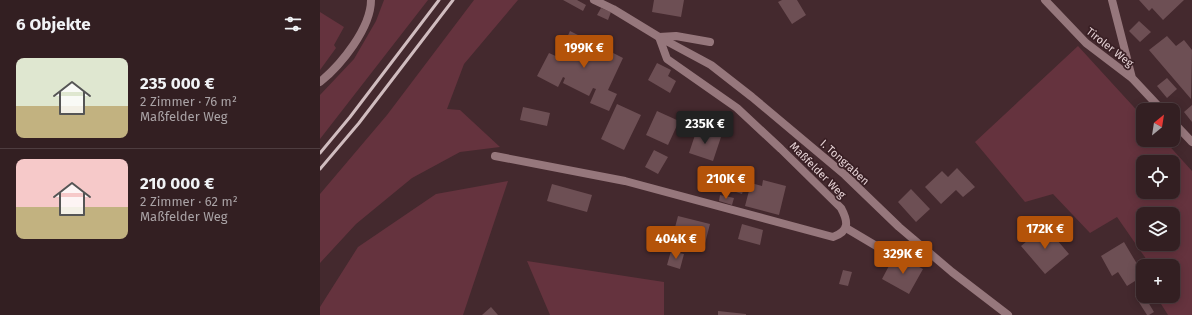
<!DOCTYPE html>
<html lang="de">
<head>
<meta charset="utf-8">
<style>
  body { margin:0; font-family:"Fira Sans",sans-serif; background:#3e2c2f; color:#f1f3f6; height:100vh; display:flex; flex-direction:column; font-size:15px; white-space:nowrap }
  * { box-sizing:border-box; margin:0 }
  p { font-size:13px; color:#a9a2a5 }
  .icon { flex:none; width:22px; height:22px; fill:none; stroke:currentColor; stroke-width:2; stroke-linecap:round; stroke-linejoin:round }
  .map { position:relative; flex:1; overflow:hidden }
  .drawer { display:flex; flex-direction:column; background:#331f22; width:320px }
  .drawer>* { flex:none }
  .needle { width:26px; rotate:30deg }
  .buttons { position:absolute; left:816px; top:103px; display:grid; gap:8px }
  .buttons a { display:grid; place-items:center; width:44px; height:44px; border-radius:8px; background:#331f22; box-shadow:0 2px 10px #0003,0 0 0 1px #4e3d40; font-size:20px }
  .price { position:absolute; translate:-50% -34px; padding:0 9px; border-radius:4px; background:#b45309; color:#fff; font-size:13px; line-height:26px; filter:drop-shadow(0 1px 2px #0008) }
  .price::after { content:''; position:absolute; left:50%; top:24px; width:12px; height:9px; margin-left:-6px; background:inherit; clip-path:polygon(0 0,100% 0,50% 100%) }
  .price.selected { background:#222; color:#fff }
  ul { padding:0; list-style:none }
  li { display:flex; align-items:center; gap:12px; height:100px; padding:0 16px }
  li+li { border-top:1px solid #4e3d40 }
  li span { display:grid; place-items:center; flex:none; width:112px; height:80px; border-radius:8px; color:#555 }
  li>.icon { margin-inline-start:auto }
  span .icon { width:48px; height:48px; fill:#fffc; stroke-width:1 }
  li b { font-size:17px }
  h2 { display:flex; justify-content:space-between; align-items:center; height:48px; padding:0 16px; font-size:17px }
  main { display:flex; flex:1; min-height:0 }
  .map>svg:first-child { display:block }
  .green { fill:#65333e; fill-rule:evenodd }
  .building { fill:#6d4f54 }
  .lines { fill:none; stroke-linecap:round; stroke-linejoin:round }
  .service { stroke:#96777c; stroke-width:8 }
  .minor { stroke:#96777c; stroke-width:8 }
  .rail { stroke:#d0bcbf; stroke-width:3 }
  .labels { text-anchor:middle; stroke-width:3.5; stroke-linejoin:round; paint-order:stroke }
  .street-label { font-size:11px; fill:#e7d4d7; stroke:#391f24 }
</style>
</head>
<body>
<main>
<section class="drawer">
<h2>6 Objekte<svg class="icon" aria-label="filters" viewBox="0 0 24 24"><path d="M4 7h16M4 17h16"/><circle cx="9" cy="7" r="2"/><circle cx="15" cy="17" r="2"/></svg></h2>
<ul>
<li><span style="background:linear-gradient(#dfe7d0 60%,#c2b280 0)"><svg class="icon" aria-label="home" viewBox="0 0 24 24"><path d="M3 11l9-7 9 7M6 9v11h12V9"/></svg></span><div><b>235 000 €</b><p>2 Zimmer · 76 m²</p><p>Maßfelder Weg</p></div></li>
<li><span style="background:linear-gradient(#f6c9c9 60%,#c2b280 0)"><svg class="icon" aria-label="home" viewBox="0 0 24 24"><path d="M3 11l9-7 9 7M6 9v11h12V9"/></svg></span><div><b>210 000 €</b><p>2 Zimmer · 62 m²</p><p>Maßfelder Weg</p></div></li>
</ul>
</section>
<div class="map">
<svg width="872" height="315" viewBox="0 0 872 315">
  <rect width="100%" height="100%" fill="#44292e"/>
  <path class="green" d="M 64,0 L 108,0 L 0,139 L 0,95 L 34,59 L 56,21 Z
    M 154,0 L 198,0 L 144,64 L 127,109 L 140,110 L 180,147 L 140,152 L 92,178 L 36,224 L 0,263 L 0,194 L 67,115 Z
    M 0,12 L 24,27 L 14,45 L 16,48 L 0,70 Z
    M 758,46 L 823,117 L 823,140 L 844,140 L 872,171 L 872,315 L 848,315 L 836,296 L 853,296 L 853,266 L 831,266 L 797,217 L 770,233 L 733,194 L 705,202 L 655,142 ZM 823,162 L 853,162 L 853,192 L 823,192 ZM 823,214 L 853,214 L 853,244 L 823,244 Z
    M 188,181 L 143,315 L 0,315 L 0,307 L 38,247 L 116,194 Z
    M 207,261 L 344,282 L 344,315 L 230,315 Z"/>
  <path class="building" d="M 243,0 L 257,0 L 266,5 L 263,11 Z
    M 334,0 L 364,0 L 361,17 L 332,12 Z
    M 462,0 L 477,0 L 486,15 L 472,24 L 458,2 Z
    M 819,0 L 864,0 L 843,20 L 832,8 L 829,11 Z
    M 281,8 L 291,12 L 288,20 L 277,15 Z
    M 819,21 L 831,32 L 820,42 L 809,31 Z
    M 250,31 L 303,58 L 288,90 L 297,94 L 289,111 L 270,103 L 276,89 L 273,88 L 269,96 L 243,83 L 245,78 L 243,77 L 238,87 L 217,76 L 229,53 L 240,58 L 241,56 L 239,55 Z
    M 847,36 L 856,46 L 864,40 L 872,50 L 871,99 L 829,50 Z
    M 337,63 L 351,70 L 348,76 L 356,81 L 350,93 L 328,80 Z
    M 847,78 L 857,89 L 847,98 L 837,86 Z
    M 297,104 L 321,115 L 304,150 L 281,139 Z
    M 872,105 L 872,122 L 864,112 Z
    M 203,107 L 230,113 L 227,126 L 200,120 Z
    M 337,111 L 359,121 L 348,145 L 326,135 Z
    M 377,129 L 401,137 L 393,161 L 369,153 Z
    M 334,150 L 348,157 L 338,174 L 325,167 Z
    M 637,168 L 655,187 L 643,197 L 636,190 L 621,204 L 605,187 L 622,171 L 628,177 Z
    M 415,174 L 427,177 L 422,194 L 410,190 Z
    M 443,180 L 466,186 L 459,215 L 425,206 L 431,183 L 442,186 Z
    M 232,184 L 272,195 L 267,212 L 227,201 Z
    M 591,189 L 610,209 L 596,222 L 578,202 Z
    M 400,195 L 414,198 L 412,205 L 399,201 Z
    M 358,216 L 390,224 L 384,247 L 352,239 Z
    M 422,224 L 443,230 L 440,245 L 418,239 Z
    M 725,226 L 749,254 L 725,274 L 701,246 Z
    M 804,242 L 823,274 L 823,276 L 807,286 L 798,272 L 792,276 L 781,256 Z
    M 351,251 L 364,254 L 360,269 L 347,265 Z
    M 582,258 L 603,269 L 589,294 L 562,279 L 571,262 L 578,266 Z
    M 523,270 L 532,272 L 528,286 L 519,284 Z
    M 822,292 L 834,312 L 829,315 L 827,315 L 815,296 Z
    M 171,307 L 178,315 L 162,315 Z
    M 398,311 L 426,314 L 426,315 L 398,315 Z"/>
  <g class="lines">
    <path class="service" d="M 339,37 L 356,36 L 390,42
      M 526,228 L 558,247"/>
    <path class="minor" d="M 725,0 L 766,43 L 812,78 L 842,110
      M 792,0 L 812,78
      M 339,37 L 391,65 L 432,97 L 525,175 L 579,227 L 632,272 L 688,315
      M 0,82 C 21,65 51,28 51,0
      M 853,122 L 872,142
      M 175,156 L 305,181 L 513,237 C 530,231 528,221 521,208 L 461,149 L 417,108 L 347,59 L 339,37 L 293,9 L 274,0"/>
    <path class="rail" d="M 0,153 L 30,117 L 119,0
      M 0,169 L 39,123 L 133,0"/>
  </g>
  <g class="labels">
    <g class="street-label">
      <text transform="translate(790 47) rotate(38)" y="4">Tiroler Weg</text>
      <text transform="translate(525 162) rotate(42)" y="4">I. Tongraben</text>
      <text transform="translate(498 170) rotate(45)" y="4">Maßfelder Weg</text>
    </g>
  </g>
</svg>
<div class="buttons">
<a><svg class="needle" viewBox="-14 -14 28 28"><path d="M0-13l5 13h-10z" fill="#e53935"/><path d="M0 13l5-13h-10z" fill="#a9a2a5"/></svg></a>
<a><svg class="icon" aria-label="locate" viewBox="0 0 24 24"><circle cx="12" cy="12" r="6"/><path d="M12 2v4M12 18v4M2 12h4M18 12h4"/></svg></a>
<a><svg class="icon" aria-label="layers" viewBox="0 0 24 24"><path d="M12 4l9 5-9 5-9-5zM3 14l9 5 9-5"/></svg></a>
<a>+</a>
</div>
<b class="price" style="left:264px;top:69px">199K €</b>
<b class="price selected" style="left:385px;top:145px">235K €</b>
<b class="price" style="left:406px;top:200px">210K €</b>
<b class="price" style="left:725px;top:250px">172K €</b>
<b class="price" style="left:356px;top:260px">404K €</b>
<b class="price" style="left:583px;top:275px">329K €</b>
</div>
</main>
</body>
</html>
